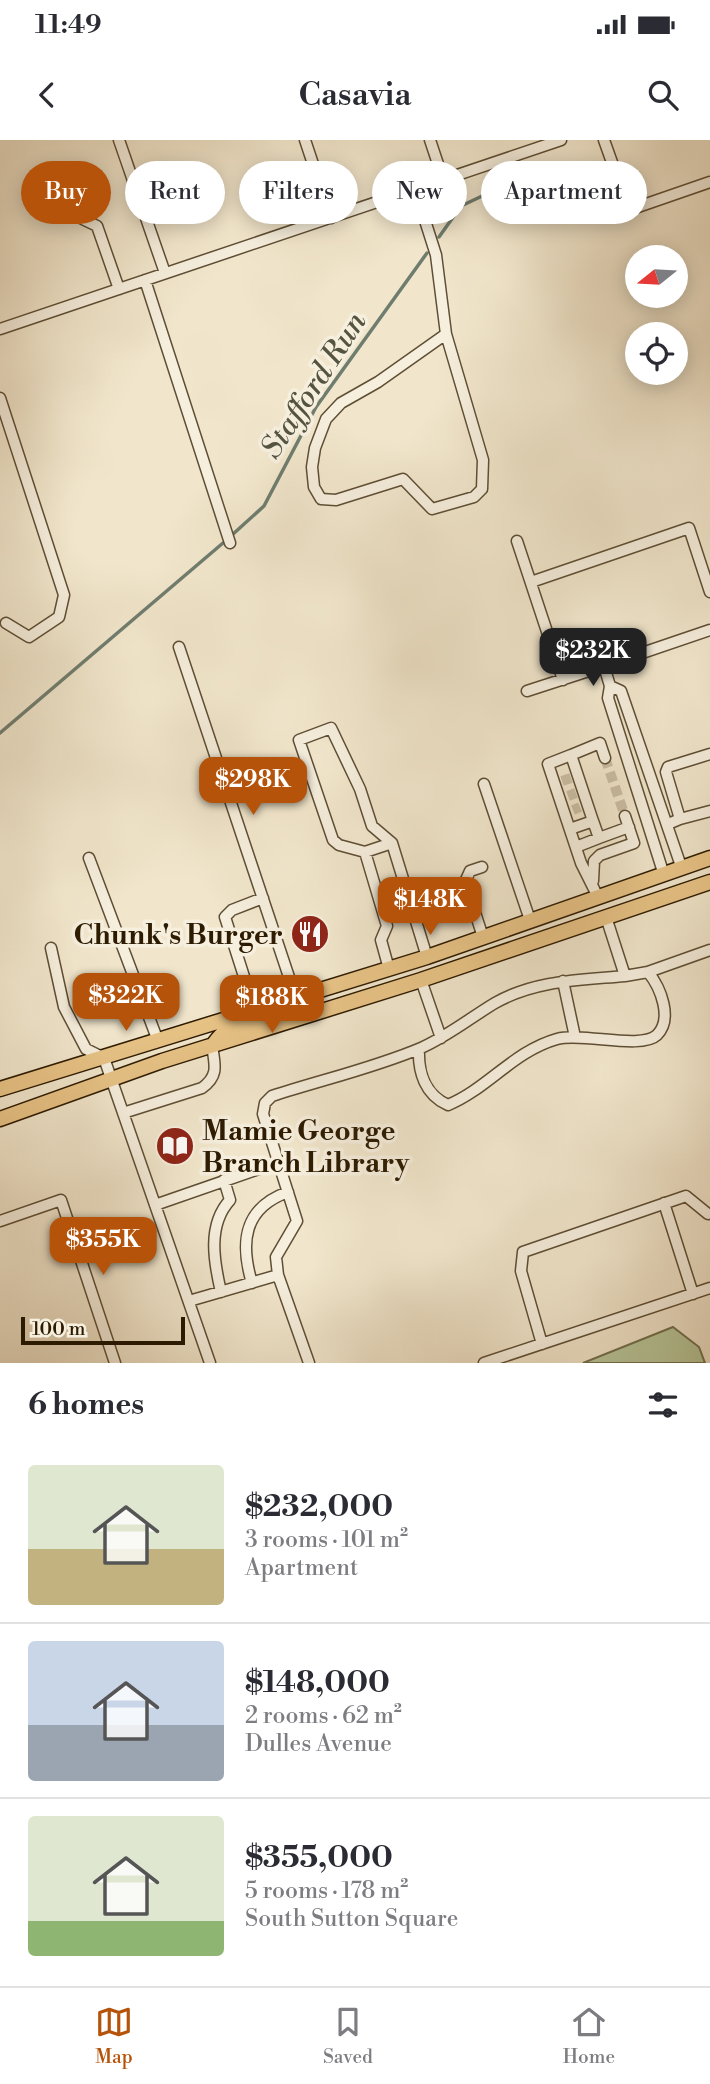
<!DOCTYPE html>
<html lang="en">
<head>
<meta charset="utf-8">
<style>
  body { margin:0; font-family:"Libre Bodoni",serif; background:#f7f7f7; color:#2b2b33; height:100vh; display:flex; flex-direction:column; font-size:26px; white-space:nowrap }
  * { box-sizing:border-box; margin:0 }
  p { font-size:23px; color:#7c7c81 }
  .icon { flex:none; width:38px; height:38px; fill:none; stroke:currentColor; stroke-width:2; stroke-linecap:round; stroke-linejoin:round }
  .map { position:relative; height:1223px; overflow:hidden }
  .drawer { display:flex; flex-direction:column; background:#fff; flex:1 }
  .drawer>* { flex:none }
  .banner { position:absolute; left:21px; top:21px; width:668px; height:63px; display:flex; gap:14px }
  .needle { width:46px; rotate:252deg }
  .tools { position:absolute; left:625px; top:105px; display:grid; gap:14px }
  .tools a { display:grid; place-items:center; width:63px; height:63px; border-radius:50%; background:#fff; box-shadow:0 4px 18px #0003; font-size:35px }
  .scale { position:absolute; left:21px; bottom:18px; width:164px; box-sizing:border-box; padding-left:7px; border:4px solid #2d1b01; border-top:0; font-size:19px; line-height:24px; white-space:nowrap; color:#2d1b01; -webkit-text-stroke:5px #f6efde; paint-order:stroke }
  .price { position:absolute; translate:-50% -60px; padding:0 16px; border-radius:14px; background:#b45309; color:#fff; font-size:23px; line-height:46px; filter:drop-shadow(0 2px 4px #0008) }
  .price::after { content:''; position:absolute; left:50%; top:42px; width:21px; height:16px; margin-left:-10px; background:inherit; clip-path:polygon(0 0,100% 0,50% 100%) }
  .price.current { background:#222; color:#fff }
  ul { padding:0; list-style:none }
  li { display:flex; align-items:center; gap:21px; height:175px; padding:0 28px }
  li+li { border-top:2px solid #e1e1e2 }
  li span { display:grid; place-items:center; flex:none; width:196px; height:140px; border-radius:7px; color:#555 }
  li>.icon { margin-inline-start:auto }
  span .icon { width:84px; height:84px; fill:#fffc; stroke-width:1 }
  li b { font-size:30px }
  h2 { display:flex; justify-content:space-between; align-items:center; height:84px; padding:0 28px; font-size:30px }
  .chip { padding:0 24px; border-radius:32px; background:#fff; box-shadow:0 4px 18px #0003; font-size:24px; line-height:63px }
  .chip.current { background:#b45309; color:#fff }
  .status { display:flex; justify-content:space-between; align-items:center; height:49px; padding:0 35px; background:#fff; direction:ltr }
  .status svg { height:19px; fill:currentColor }
  header { display:flex; justify-content:space-between; align-items:center; height:91px; padding:0 28px; background:#fff; font-size:32px; font-weight:600 }
  .tab-bar { display:flex; justify-content:space-around; align-items:center; height:98px; border-top:2px solid #e1e1e2; background:#fff; font-size:19px; color:#7c7c81 }
  .tab-bar a { display:grid; justify-items:center; gap:4px }
  .tab-bar .current { color:#b45309 }
  .map>svg:first-child { display:block }
  .pitch { fill:#b7c69a; stroke:#72704e; stroke-width:2 }
  .lines { fill:none; stroke-linecap:round; stroke-linejoin:round }
  .stream { stroke:#6f7d6f; stroke-width:3.5 }
  .minor-tunnel { stroke:#cabda3; stroke-width:10; stroke-dasharray:10 5; stroke-linecap:butt }
  .minor-casing { stroke:#5e4e34; stroke-width:13 }
  .major-casing { stroke:#2d1b01; stroke-width:17 }
  .minor { stroke:#f6efde; stroke-width:10 }
  .major { stroke:#e8c386; stroke-width:14 }
  .labels { text-anchor:middle; stroke-width:7; stroke-linejoin:round; paint-order:stroke }
  .poi-label { font-size:28px; font-weight:bold; fill:#2d1b01; stroke:#f6efde; text-anchor:end }
  .water-label { font-size:30px; font-style:italic; fill:#545441; stroke:#f6efde }
</style>
</head>
<body>
<div class="status"><b>11:49</b><svg viewBox="0 0 49 12"><path d="M0 12V9h3v3zM5 12V6h3v6zM10 12V3h3v9zM15 12V0h3v12zM26 1h20v11H26zM47 4h2v5h-2z"/></svg></div>
<header><svg class="icon" aria-label="back" viewBox="0 0 24 24"><path d="M15 5l-7 7 7 7"/></svg>Casavia<svg class="icon" aria-label="search" viewBox="0 0 24 24"><circle cx="10" cy="10" r="6"/><path d="M15 15l6 6"/></svg></header>
<div class="map">
<svg width="710" height="1223" viewBox="0 0 710 1223">
  <rect width="100%" height="100%" fill="#f1e6cc"/>
  <filter id="stains"><feTurbulence type="fractalNoise" baseFrequency=".00286" numOctaves="4"/><feColorMatrix values="0 0 0 0 .2 0 0 0 0 .09 0 0 0 0 .02 0 0 0 .5 -.17"/></filter>
  <radialGradient id="worn" r=".72"><stop offset=".6" stop-color="#630" stop-opacity="0"/><stop offset="1" stop-color="#630" stop-opacity=".3"/></radialGradient>
  <path class="pitch" d="M 673,1187 L 699,1207 L 705,1223 L 583,1223 Z"/>
  <g class="lines">
    <path class="stream" d="M 439,97 L 461,66 L 497,49
      M 232,395 L 264,366 L 316,267 L 427,113
      M 0,593 L 223,403"/>
    <path class="minor-tunnel" d="M 605,618 L 625,676
      M 562,641 L 571,638
      M 568,656 L 576,653
      M 573,670 L 580,667"/>
    <defs>
      <path id="minor" d="M 119,0 L 165,133
        M 305,0 L 331,78
        M 430,0 L 443,39
        M 604,0 L 629,70 L 710,42
        M 415,49 L 436,115 L 446,194 L 483,320 L 482,349 L 474,357 L 432,369 L 403,339 L 336,360 L 321,359 L 314,347 L 312,327 L 315,308 L 326,279 L 341,263 L 378,242 L 446,194
        M 68,72 L 97,86 L 119,149
        M 145,140 L 230,403
        M 0,189 L 561,0
        M 0,258 L 64,455 L 59,477 L 29,497 L 6,483
        M 517,401 L 563,540
        M 531,442 L 689,388 L 710,452
        M 179,507 L 296,858
        M 604,526 L 710,490
        M 527,551 L 604,526 L 610,546
        M 571,615 L 600,603 L 605,618
        M 484,644 L 530,780
        M 680,679 L 710,671
        M 668,684 L 680,679 L 666,632 L 668,627 L 710,614
        M 570,689 L 593,681 L 571,615 L 548,624 L 581,723 L 598,757
        M 599,698 L 629,687
        M 576,707 L 599,698 L 593,681
        M 365,712 L 339,705 L 333,700 L 299,600 L 331,588 L 360,649 L 372,686 L 392,703 L 427,817
        M 89,718 L 158,901
        M 482,727 L 470,731 L 465,742 L 483,797
        M 664,735 L 608,558 L 610,546 L 621,551 L 682,729
        M 593,741 L 594,721 L 600,715 L 634,703 L 625,676
        M 51,808 L 64,867 L 86,909 L 104,918 L 210,1223
        M 389,829 L 381,800 L 387,786 L 365,712 L 392,703
        M 625,836 L 648,832 L 710,810
        M 421,840 L 441,898
        M 563,841 L 575,897
        M 255,871 L 225,777 L 232,770 L 263,758
        M 419,909 C 418,932 425,955 448,965 C 487,949 514,911 557,899 C 582,892 641,910 657,895 C 673,879 661,848 648,832
        M 123,973 L 202,948 C 219,936 215,925 212,906
        M 664,1063 L 693,1154
        M 155,1065 L 279,1022
        M 0,1081 L 61,1060 L 115,1223
        M 278,1135 L 276,1117 L 297,1081 L 263,974 L 265,963 L 272,956 C 321,940 374,928 421,908 C 448,896 470,878 495,863 C 535,840 581,840 625,836 L 606,777
        M 252,1143 C 240,1103 243,1068 288,1052
        M 221,1152 C 214,1122 207,1085 230,1060 L 224,1040
        M 189,1161 L 278,1135 L 309,1223
        M 542,1204 L 521,1131 L 523,1112 L 686,1056 L 708,1074
        M 484,1223 L 710,1148"/>
      <path id="major" d="M 213,905 C 216,901 220,895 225,892 C 244,878 286,884 296,859
        M 0,949 L 427,817 L 710,718
        M 0,979 L 162,921 L 421,840 L 710,742"/>
    </defs>
    <use href="#minor" class="minor-casing"/>
    <use href="#major" class="major-casing"/>
    <use href="#minor" class="minor"/>
    <use href="#major" class="major"/>
  </g>
  <defs>
    <symbol id="restaurant-disc" viewBox="-11 -11 22 22"><circle r="9.5" fill="#8f2418" stroke="#f6efde"/><path d="M-5-6h1v4h1v-4h1v4h1v-4h1v5L-1.5 .5V6h-2V.5L-5-1ZM5-6V6H3V1.5H1.5Q1.5-4 5-6Z" fill="#fff"/></symbol>
    <symbol id="library-disc" viewBox="-11 -11 22 22"><circle r="9.5" fill="#8f2418" stroke="#f6efde"/><path d="M-6-4Q-3-5.5-.7-3.5V5Q-3 3-6 4ZM6-4Q3-5.5 .7-3.5V5Q3 3 6 4Z" fill="#fff"/></symbol>
  </defs>
  <g fill-rule="evenodd">
    <use href="#restaurant-disc" x="288" y="772" width="44" height="44"/>
    <use href="#library-disc" x="153" y="984" width="44" height="44"/>
  </g>
  <g class="labels">
    <g class="poi-label">
      <text x="283" y="804">Chunk's Burger</text>
      <text x="202" y="1000" text-anchor="start">Mamie George<tspan x="202" dy="32">Branch Library</tspan></text>
    </g>
    <g class="water-label">
      <text transform="translate(313 245) rotate(-57)" y="10">Stafford Run</text>
    </g>
  </g>
  <rect width="100%" height="100%" filter="url(#stains)"/>
  <rect width="100%" height="100%" fill="url(#worn)"/>
</svg>
<div class="tools">
<a><svg class="needle" viewBox="-14 -14 28 28"><path d="M0-13l5 13h-10z" fill="#e53935"/><path d="M0 13l5-13h-10z" fill="#7c7c81"/></svg></a>
<a><svg class="icon" aria-label="locate" viewBox="0 0 24 24"><circle cx="12" cy="12" r="6"/><path d="M12 2v4M12 18v4M2 12h4M18 12h4"/></svg></a>
</div>
<div class="scale">100 m</div>
<b class="price current" style="left:593px;top:548px">$232K</b>
<b class="price" style="left:253px;top:677px">$298K</b>
<b class="price" style="left:430px;top:797px">$148K</b>
<b class="price" style="left:126px;top:893px">$322K</b>
<b class="price" style="left:272px;top:895px">$188K</b>
<b class="price" style="left:103px;top:1137px">$355K</b>
<div class="banner">
<a class="chip current">Buy</a>
<a class="chip">Rent</a>
<a class="chip">Filters</a>
<a class="chip">New</a>
<a class="chip">Apartment</a>
</div>
</div>
<section class="drawer">
<h2>6 homes<svg class="icon" aria-label="filters" viewBox="0 0 24 24"><path d="M4 7h16M4 17h16"/><circle cx="9" cy="7" r="2"/><circle cx="15" cy="17" r="2"/></svg></h2>
<ul>
<li><span style="background:linear-gradient(#dfe7d0 60%,#c2b280 0)"><svg class="icon" aria-label="home" viewBox="0 0 24 24"><path d="M3 11l9-7 9 7M6 9v11h12V9"/></svg></span><div><b>$232,000</b><p>3 rooms · 101 m²</p><p>Apartment</p></div></li>
<li><span style="background:linear-gradient(#c9d6e8 60%,#9aa5b1 0)"><svg class="icon" aria-label="home" viewBox="0 0 24 24"><path d="M3 11l9-7 9 7M6 9v11h12V9"/></svg></span><div><b>$148,000</b><p>2 rooms · 62 m²</p><p>Dulles Avenue</p></div></li>
<li><span style="background:linear-gradient(#dfe7d0 75%,#8fb573 0)"><svg class="icon" aria-label="home" viewBox="0 0 24 24"><path d="M3 11l9-7 9 7M6 9v11h12V9"/></svg></span><div><b>$355,000</b><p>5 rooms · 178 m²</p><p>South Sutton Square</p></div></li>
</ul>
</section>
<nav class="tab-bar">
<a class="current"><svg class="icon" aria-label="map" viewBox="0 0 24 24"><path d="M3 6l6-2 6 2 6-2v14l-6 2-6-2-6 2zM9 4v14M15 6v14"/></svg>Map</a>
<a><svg class="icon" aria-label="saved" viewBox="0 0 24 24"><path d="M7 4h10v16l-5-4-5 4z"/></svg>Saved</a>
<a><svg class="icon" aria-label="home" viewBox="0 0 24 24"><path d="M3 11l9-7 9 7M6 9v11h12V9"/></svg>Home</a>
</nav>
</body>
</html>
